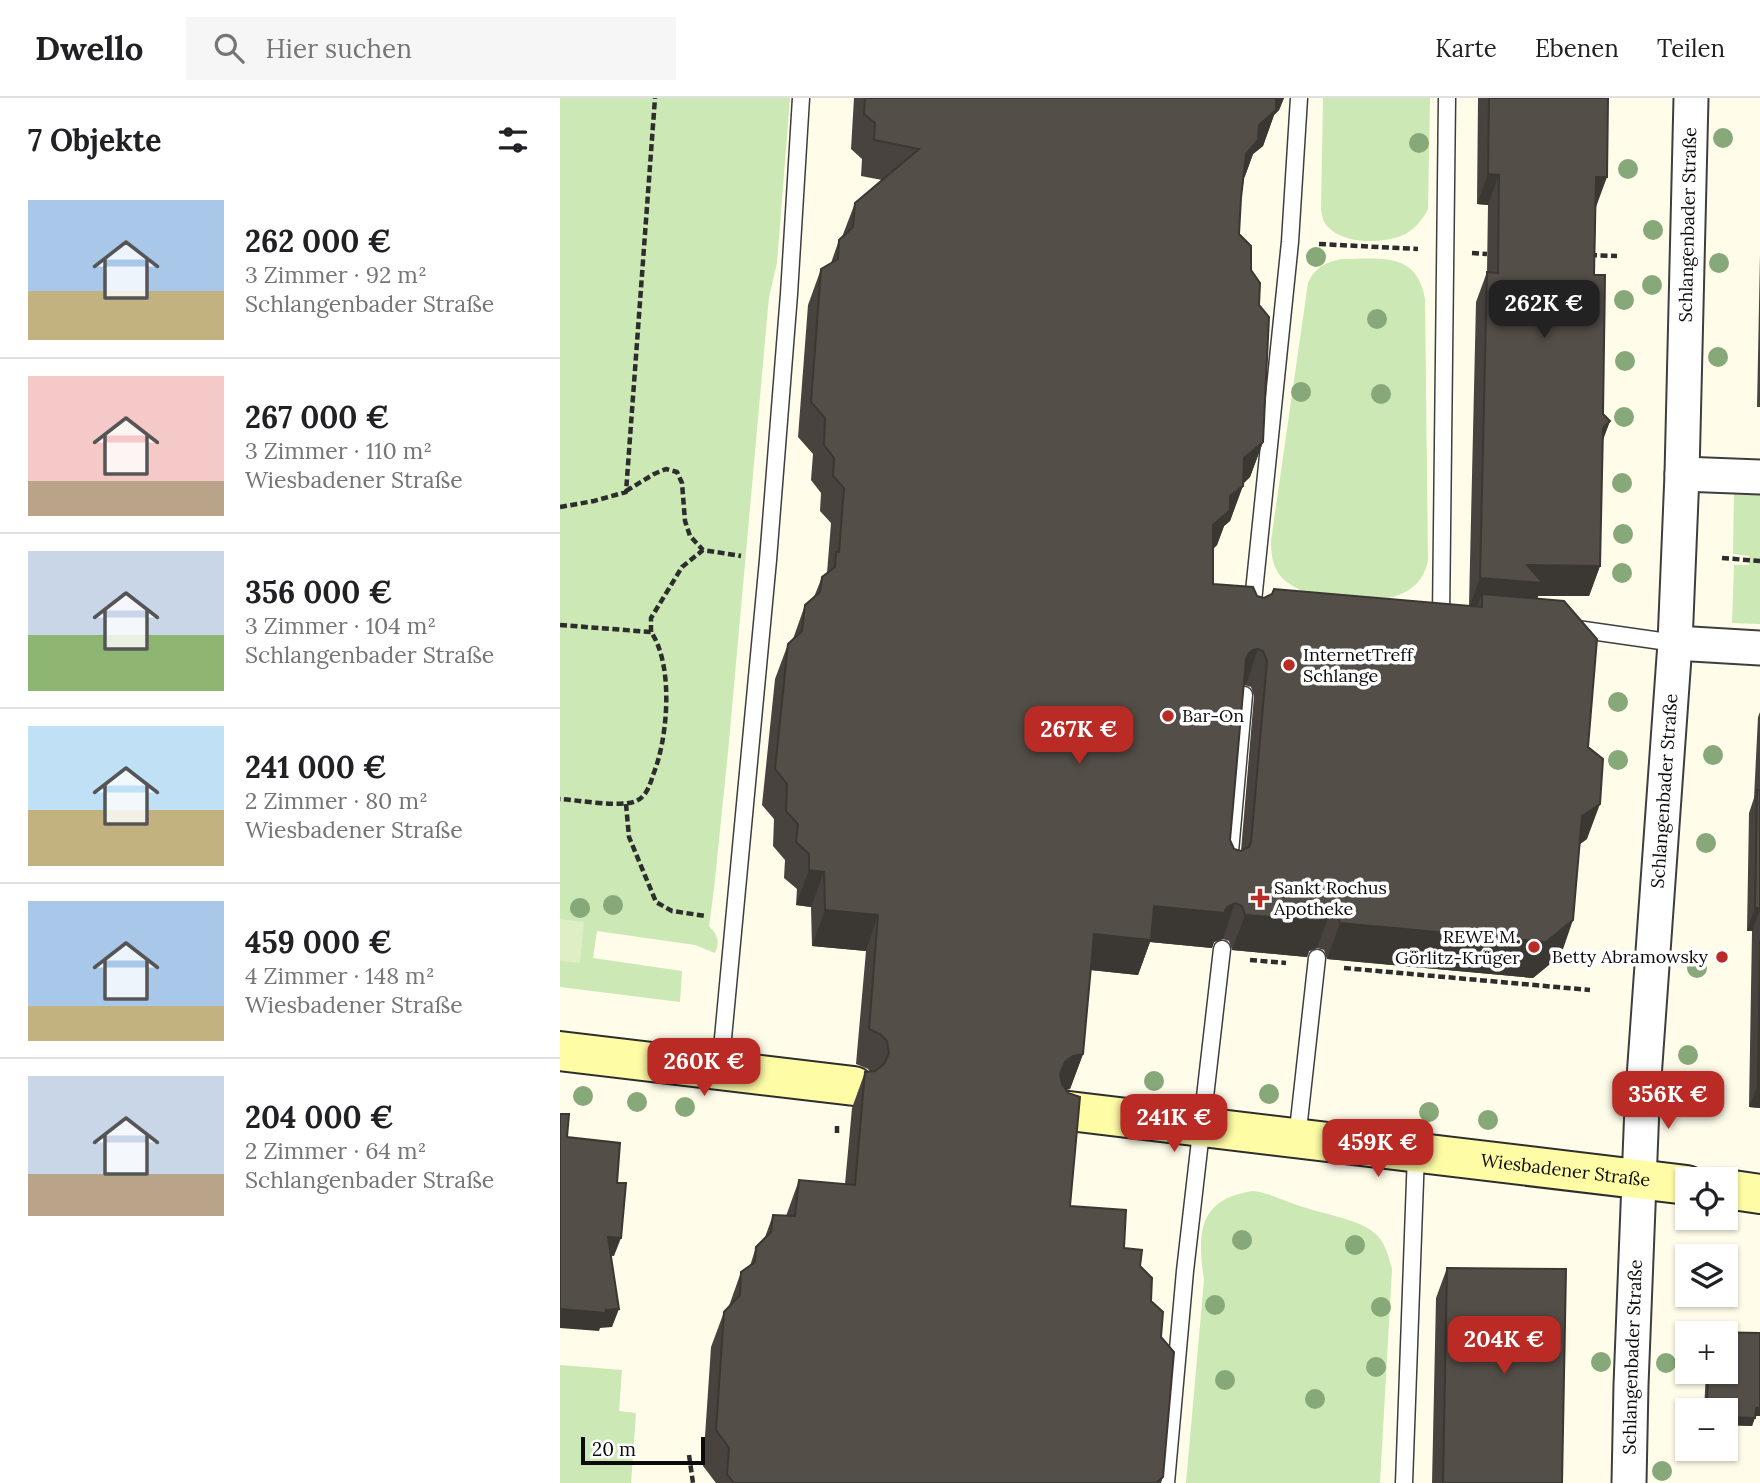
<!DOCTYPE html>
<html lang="de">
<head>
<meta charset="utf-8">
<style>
  body { margin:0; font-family:Lora,serif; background:#f6f6f6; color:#202124; height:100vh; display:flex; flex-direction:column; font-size:26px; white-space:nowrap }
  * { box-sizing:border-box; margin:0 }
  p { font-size:23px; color:#757577 }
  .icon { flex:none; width:38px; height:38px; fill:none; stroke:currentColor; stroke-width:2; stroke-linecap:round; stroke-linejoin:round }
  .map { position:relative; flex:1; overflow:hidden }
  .sheet { display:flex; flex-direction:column; background:#fff; width:560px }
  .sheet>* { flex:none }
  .controls { position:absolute; left:1115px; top:1069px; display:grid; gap:14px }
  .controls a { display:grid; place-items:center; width:63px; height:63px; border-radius:0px; background:#fff; box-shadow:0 2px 5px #0004; font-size:35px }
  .scale { position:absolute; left:21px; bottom:18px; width:124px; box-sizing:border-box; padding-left:7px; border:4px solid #0b0b0b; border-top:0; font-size:19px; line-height:24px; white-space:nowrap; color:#0b0b0b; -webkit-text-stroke:5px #fff; paint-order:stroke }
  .price { position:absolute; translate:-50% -60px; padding:0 16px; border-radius:14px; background:#ba2b25; color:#fff; font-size:23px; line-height:46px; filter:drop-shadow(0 2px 4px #0008) }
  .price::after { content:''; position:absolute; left:50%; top:42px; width:21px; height:16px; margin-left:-10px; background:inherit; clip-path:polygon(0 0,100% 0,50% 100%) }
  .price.active { background:#222; color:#fff }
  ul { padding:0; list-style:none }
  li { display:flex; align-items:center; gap:21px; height:175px; padding:0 28px }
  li+li { border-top:2px solid #e0e0e0 }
  li span { display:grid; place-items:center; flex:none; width:196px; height:140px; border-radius:0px; color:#555 }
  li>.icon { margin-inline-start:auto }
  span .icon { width:84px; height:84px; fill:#fffc; stroke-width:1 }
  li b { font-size:30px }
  h2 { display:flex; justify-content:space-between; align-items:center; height:84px; padding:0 28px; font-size:30px }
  header { display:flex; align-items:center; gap:42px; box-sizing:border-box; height:98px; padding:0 35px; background:#fff; border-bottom:2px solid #e0e0e0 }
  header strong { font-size:33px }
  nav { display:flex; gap:38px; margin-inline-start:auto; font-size:24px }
  .search { width:490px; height:63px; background:#f6f6f6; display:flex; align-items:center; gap:18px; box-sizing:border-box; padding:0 24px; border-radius:0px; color:#757577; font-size:26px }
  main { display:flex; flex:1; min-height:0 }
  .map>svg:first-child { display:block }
  .green { fill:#cbe8b5 }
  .pitch { fill:#deefc6 }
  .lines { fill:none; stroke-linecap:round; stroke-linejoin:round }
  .lane-casing { stroke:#3e3e3e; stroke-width:19 }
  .street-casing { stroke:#3e3e3e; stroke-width:37 }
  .secondary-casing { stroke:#2d2d2d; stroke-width:42 }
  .path { stroke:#2d2d2d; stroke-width:4.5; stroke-dasharray:7 3.5; stroke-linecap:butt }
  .lane { stroke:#fff; stroke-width:16 }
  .street { stroke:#fff; stroke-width:33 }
  .secondary { stroke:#fefca5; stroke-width:38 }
  .tree { fill:#87a879 }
  .wall { fill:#48433e; fill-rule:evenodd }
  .shaded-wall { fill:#3b3732 }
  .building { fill:#544e48; stroke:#3b3732; stroke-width:2; fill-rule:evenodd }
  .poi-dot { fill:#ba2b25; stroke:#fff; stroke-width:2.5 }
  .labels { text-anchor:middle; stroke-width:7; stroke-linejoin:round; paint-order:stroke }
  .street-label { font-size:18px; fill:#0b0b0b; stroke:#fff }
  .poi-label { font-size:18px; fill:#0b0b0b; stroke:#fff; text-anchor:start }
</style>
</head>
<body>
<header>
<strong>Dwello</strong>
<div class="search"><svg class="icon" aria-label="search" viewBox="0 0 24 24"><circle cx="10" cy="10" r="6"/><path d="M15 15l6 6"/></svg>Hier suchen</div>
<nav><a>Karte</a><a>Ebenen</a><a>Teilen</a></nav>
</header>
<main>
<section class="sheet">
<h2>7 Objekte<svg class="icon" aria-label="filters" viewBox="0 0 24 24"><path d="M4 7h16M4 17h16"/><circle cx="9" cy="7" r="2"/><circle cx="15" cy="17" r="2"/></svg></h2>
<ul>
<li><span style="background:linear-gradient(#a9c7e8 65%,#c2b280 0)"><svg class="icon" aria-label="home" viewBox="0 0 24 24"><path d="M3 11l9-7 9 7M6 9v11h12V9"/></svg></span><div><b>262 000 €</b><p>3 Zimmer · 92 m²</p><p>Schlangenbader Straße</p></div></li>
<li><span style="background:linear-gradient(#f6c9c9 75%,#b9a48a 0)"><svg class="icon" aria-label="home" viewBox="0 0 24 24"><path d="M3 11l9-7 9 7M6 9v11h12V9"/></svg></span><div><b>267 000 €</b><p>3 Zimmer · 110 m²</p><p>Wiesbadener Straße</p></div></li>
<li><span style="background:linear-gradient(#c9d6e8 60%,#8fb573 0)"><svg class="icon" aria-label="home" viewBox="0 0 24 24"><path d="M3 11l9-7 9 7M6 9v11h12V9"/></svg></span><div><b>356 000 €</b><p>3 Zimmer · 104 m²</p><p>Schlangenbader Straße</p></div></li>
<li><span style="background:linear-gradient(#bfe0f5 60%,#c2b280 0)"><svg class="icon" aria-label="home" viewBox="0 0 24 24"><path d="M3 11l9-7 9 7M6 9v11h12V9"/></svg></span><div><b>241 000 €</b><p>2 Zimmer · 80 m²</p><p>Wiesbadener Straße</p></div></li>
<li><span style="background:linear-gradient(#a9c7e8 75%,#c2b280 0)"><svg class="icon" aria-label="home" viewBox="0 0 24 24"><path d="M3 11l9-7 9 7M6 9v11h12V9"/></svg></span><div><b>459 000 €</b><p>4 Zimmer · 148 m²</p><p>Wiesbadener Straße</p></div></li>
<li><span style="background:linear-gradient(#c9d6e8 70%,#b9a48a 0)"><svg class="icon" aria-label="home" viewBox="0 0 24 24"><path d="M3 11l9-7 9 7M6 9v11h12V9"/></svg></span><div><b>204 000 €</b><p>2 Zimmer · 64 m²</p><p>Schlangenbader Straße</p></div></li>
</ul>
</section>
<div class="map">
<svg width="1200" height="1385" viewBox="0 0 1200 1385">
  <rect width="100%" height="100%" fill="#fffdea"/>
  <path class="green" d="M 0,0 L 230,0 L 217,165 L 209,199 L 168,654 L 154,791 L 149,828 C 158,837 160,844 155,855 L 135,847 L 37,833 L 33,860 L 122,873 L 120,904 L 0,889 Z
    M 763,0 L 870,0 L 868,111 C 862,123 853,133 841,138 C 819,146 783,146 767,128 C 763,124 762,117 761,112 Z
    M 782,161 C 820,161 857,153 865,201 L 868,463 C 862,490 842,499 816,502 L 745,494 C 719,483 711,471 711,443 L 748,185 C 755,169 766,164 782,161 Z
    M 1174,396 L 1200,397 L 1200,526 L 1172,525 L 1174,467 L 1189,467 L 1189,458 L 1173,456 Z
    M 693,1093 C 710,1095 724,1103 740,1108 C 759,1115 797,1121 812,1133 C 825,1142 828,1157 832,1171 L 820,1385 L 626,1385 L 644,1182 C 637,1135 638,1101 693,1093 Z
    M 0,1267 L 62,1272 L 59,1313 L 76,1315 L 71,1385 L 0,1385 Z"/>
  <path class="pitch" d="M 0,821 L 24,824 L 20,865 L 0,863 Z"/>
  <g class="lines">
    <defs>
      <path id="lane" d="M 692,513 L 730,144 L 739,0
        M 881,519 L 887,0
        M 1010,530 L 1115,545
        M 669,765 L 684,597
        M 160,972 L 208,462 L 229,196 L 241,0
        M 737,1041 L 757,860
        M 606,1385 L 625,1173 L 662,851
        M 844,1385 L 856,1055"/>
      <g id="street">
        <path d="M 1122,376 L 1200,379"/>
        <path d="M 1115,545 L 1200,550"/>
        <path id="s1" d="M 1069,1385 L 1071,1287 L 1082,1008 L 1115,545 L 1122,376 L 1131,0"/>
      </g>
      <g id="secondary">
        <path d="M 0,953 L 294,988"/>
        <path id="s2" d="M 509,1013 L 1127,1087"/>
        <path d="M 1166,1091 L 1200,1096"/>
      </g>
    </defs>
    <use href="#lane" class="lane-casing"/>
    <use href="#street" class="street-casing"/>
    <use href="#secondary" class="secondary-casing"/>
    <path class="path" d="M 759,146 L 858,151
      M 912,155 L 927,156
      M 1030,157 L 1057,158
      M 66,393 L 94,376 L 106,371 L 117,374 L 122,385 L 125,423 L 130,438 L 143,452
      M 0,409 L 34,403 L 66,394 L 95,0
      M 1162,460 L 1200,463
      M 0,527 L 91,534 C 114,567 108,641 93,677 C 90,687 86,699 76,703 C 61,710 18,702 0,701
      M 91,534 L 91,520 L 122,469 L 143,452 L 181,458
      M 66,706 L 69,739 L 96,804 L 112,813 L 146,818
      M 690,862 L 726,865
      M 784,870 L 1030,892
      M 277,1035 L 277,1025
      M 129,1357 L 133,1385"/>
    <use href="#lane" class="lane"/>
    <use href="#street" class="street"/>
    <use href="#secondary" class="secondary"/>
  </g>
  <g class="tree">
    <circle cx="1163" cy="40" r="10"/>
    <circle cx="859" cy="45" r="10"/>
    <circle cx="1068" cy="71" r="10"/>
    <circle cx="1093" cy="132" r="10"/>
    <circle cx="756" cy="159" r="10"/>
    <circle cx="1159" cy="165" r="10"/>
    <circle cx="1092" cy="187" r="10"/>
    <circle cx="1064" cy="202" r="10"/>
    <circle cx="817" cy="221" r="10"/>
    <circle cx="1158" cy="259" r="10"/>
    <circle cx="1065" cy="263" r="10"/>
    <circle cx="741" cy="294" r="10"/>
    <circle cx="821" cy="296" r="10"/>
    <circle cx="1064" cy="319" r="10"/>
    <circle cx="1062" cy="385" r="10"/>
    <circle cx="1063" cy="436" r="10"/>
    <circle cx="1062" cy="475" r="10"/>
    <circle cx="1058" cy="604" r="10"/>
    <circle cx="1153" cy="657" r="10"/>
    <circle cx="1058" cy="662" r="10"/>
    <circle cx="1146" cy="745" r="10"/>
    <circle cx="53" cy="807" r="10"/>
    <circle cx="20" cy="810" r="10"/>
    <circle cx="1137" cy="870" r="10"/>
    <circle cx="1128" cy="957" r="10"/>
    <circle cx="594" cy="983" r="10"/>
    <circle cx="709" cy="996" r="10"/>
    <circle cx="23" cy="998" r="10"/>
    <circle cx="77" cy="1004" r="10"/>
    <circle cx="125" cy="1009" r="10"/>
    <circle cx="869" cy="1014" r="10"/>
    <circle cx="928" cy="1022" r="10"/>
    <circle cx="682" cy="1142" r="10"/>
    <circle cx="795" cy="1147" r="10"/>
    <circle cx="655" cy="1207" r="10"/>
    <circle cx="821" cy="1209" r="10"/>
    <circle cx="1041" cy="1264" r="10"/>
    <circle cx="1106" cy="1265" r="10"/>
    <circle cx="816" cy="1269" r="10"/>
    <circle cx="665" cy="1282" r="10"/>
    <circle cx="755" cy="1301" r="10"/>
    <circle cx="1102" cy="1373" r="10"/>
  </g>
  <path class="wall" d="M 294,0 L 724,0 L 719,12 L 714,17 L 703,48 L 693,56 L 685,78 L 684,80 L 681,100 L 679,136 L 691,172 L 699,207 L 703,344 L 690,379 L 683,386 L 670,423 L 664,428 L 657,447 L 653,451 L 653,486 L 704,500 L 909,508 L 916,204 L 927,174 L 928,107 L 917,106 L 918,0 L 1048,0 L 1036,109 L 1034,177 L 1043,316 L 1050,323 L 1042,343 L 1040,468 L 1029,498 L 978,498 L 977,501 L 1028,649 L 1027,741 L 1020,746 L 1001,857 L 973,880 L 767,861 L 764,852 L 757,850 L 749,853 L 747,859 L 672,852 L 669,843 L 663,841 L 654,844 L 652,850 L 590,844 L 578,877 L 530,872 L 523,956 L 510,991 L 506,992 L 510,1108 L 564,1150 L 580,1168 L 601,1239 L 603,1379 L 601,1385 L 156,1385 L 143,1368 L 151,1249 L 164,1214 L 169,1208 L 181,1174 L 190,1168 L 196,1149 L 204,1142 L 213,1117 L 226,1118 L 239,1082 L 285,1086 L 292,1010 L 305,974 L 310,974 L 308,971 L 296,966 L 306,853 L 252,848 L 251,809 L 236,807 L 237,791 L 224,780 L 225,762 L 213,748 L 214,721 L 202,707 L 215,581 L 228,546 L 233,541 L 245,507 L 254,499 L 262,479 L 267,475 L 271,425 L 260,413 L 261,395 L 251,382 L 253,356 L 238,339 L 248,207 L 261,171 L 271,165 L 279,142 L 282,139 L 295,105 L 322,82 L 301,78 L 302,61 L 291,51 ZM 684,587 L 691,589 L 694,598 L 681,753 L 674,751 L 670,742 Z
    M 1200,156 L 1200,309 L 1197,309 Z
    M 1200,614 L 1200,1010 L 1189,1009 L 1192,833 L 1187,833 L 1189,715 L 1194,700 L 1198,619 Z
    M 887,1170 L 1002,1385 L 872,1385 L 876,1200 Z
    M 1150,1234 L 1200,1235 L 1200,1318 L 1195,1318 L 1192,1328 L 1166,1327 L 1166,1312 L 1144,1312 L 1146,1274 L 1166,1274 L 1166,1236 L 1149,1236 Z"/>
  <path class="shaded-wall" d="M 713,0 L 724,0 L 719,12 L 714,17 L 703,48 L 693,56 L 685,78 L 674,91 L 686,56 L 699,27 Z
    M 928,76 L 939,77 L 928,107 L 917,106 Z
    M 1036,79 L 1047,79 L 1036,109 Z
    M 1050,323 L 1039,353 L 1043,330 Z
    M 703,344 L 690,379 L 671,396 L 684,360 Z
    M 683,388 L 670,423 L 664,428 L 657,447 L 640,463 L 653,427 L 670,398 Z
    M 967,467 L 1040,468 L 1029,498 L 978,498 L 972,516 L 922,509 L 922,496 L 916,511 L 909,510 L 920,480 Z
    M 698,551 L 686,587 L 680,587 L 676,590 L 689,555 L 693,552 Z
    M 1040,706 L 1027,741 L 1010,753 L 1022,718 Z
    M 249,772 L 264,774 L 251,809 L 236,807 Z
    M 675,805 L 663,841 L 654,844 L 652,850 L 590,844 L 578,877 L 521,871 L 534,836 L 594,808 L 667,809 Z
    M 1195,810 L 1200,810 L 1200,812 L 1192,833 L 1187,833 Z
    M 265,812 L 318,817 L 306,853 L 252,848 Z
    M 770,814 L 757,850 L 749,853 L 747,859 L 672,852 L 685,817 L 762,818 Z
    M 1013,822 L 1001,857 L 973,880 L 767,861 L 780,825 Z
    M 523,956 L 510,991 L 500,993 L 492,999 L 505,964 L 513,958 Z
    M 1198,986 L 1200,986 L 1200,1010 L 1189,1009 Z
    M 48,1139 L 61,1140 L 54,1158 L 41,1157 Z
    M 0,1211 L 46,1212 L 59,1211 L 52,1229 L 40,1230 L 39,1233 L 0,1230 Z
    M 1147,1308 L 1160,1308 L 1158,1312 L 1146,1312 Z
    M 1196,1310 L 1200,1310 L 1200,1318 L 1193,1318 Z
    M 1166,1319 L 1195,1320 L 1192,1328 L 1166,1327 Z"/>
  <path class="building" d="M 305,0 L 716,0 L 716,12 L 699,27 L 698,42 L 686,56 L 681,100 L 679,136 L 691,148 L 691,172 L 700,185 L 699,207 L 709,219 L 703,344 L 684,360 L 683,388 L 670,398 L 670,412 L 653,427 L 653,486 L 693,489 L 697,498 L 704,500 L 712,496 L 714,491 L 922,509 L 922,496 L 1004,503 L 1037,541 L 1028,649 L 1043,661 L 1040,706 L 1022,718 L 1013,822 L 986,844 L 780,825 L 777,817 L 770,814 L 762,818 L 759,823 L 685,817 L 682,808 L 675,805 L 667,809 L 664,815 L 594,808 L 591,842 L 534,836 L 523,956 L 513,958 L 505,964 L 500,976 L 502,986 L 508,995 L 520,999 L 510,1108 L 566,1112 L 564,1150 L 582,1152 L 580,1168 L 592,1180 L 591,1203 L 603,1214 L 601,1239 L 614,1254 L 603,1379 L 596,1385 L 174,1385 L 167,1376 L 169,1350 L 156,1332 L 164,1214 L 180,1197 L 181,1174 L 195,1164 L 196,1149 L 211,1134 L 213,1117 L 235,1118 L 239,1082 L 295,1087 L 305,974 L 315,973 L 324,966 L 329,955 L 327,943 L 320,936 L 309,931 L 318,817 L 265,812 L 264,774 L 249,772 L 249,756 L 236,744 L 238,726 L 226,713 L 227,686 L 215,671 L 228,546 L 242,533 L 245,507 L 260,494 L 262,479 L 275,469 L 276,454 L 279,454 L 284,390 L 273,378 L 274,360 L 264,347 L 265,320 L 251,304 L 261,171 L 278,161 L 279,142 L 293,129 L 295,105 L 359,51 L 314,42 L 315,25 L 304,16 ZM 698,551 L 703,553 L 707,563 L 691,744 L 689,749 L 681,753 L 674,751 L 670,742 L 686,561 L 689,555 L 693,552 Z
    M 929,0 L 1048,0 L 1047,79 L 1036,79 L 1034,177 L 1045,177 L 1043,316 L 1050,323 L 1043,330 L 1040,468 L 967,467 L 983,485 L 920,480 L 927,174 L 938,175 L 939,77 L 928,76 Z
    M 1197,692 L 1200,692 L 1200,810 L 1195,810 Z
    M 1200,843 L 1200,986 L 1198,986 Z
    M 0,1016 L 9,1016 L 7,1039 L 60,1045 L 57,1085 L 66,1085 L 61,1140 L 48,1139 L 59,1211 L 46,1212 L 46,1215 L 0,1211 Z
    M 887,1170 L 1006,1171 L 1002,1385 L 883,1385 Z
    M 1150,1234 L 1200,1235 L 1200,1310 L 1196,1310 L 1195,1320 L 1166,1319 L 1166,1312 L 1160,1312 L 1160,1308 L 1147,1308 L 1148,1274 L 1166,1274 L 1166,1236 L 1150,1236 Z"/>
  <g class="poi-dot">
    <circle cx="729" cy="567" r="7"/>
    <circle cx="608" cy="618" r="7"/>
    <path d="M696.5 789.5h7v7h7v7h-7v7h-7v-7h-7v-7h7z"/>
    <circle cx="974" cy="849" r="7"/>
    <circle cx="1162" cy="859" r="7"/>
  </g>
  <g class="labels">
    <g class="street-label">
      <text dy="6" stroke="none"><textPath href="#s1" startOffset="1260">Schlangenbader Straße</textPath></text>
      <text dy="6" stroke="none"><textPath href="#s1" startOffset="693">Schlangenbader Straße</textPath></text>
      <text dy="6" stroke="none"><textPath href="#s2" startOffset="500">Wiesbadener Straße</textPath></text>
      <text dy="6" stroke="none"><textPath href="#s1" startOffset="126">Schlangenbader Straße</textPath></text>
    </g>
    <g class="poi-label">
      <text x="743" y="563">InternetTreff<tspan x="743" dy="21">Schlange</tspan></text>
      <text x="622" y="624">Bar-On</text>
      <text x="714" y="796">Sankt Rochus<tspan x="714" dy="21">Apotheke</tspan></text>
      <text x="960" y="845" text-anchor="end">REWE M.<tspan x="960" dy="21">Görlitz-Krüger</tspan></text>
      <text x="1148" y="865" text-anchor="end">Betty Abramowsky</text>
    </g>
  </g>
</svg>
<div class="controls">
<a><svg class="icon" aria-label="locate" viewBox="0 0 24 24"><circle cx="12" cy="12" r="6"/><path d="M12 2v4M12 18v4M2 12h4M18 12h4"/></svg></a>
<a><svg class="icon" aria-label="layers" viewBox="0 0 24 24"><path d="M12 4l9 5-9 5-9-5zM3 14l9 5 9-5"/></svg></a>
<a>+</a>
<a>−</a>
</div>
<div class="scale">20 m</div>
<b class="price active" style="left:984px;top:242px">262K €</b>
<b class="price" style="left:519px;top:668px">267K €</b>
<b class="price" style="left:144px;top:1000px">260K €</b>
<b class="price" style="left:1108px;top:1033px">356K €</b>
<b class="price" style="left:614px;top:1056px">241K €</b>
<b class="price" style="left:818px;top:1081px">459K €</b>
<b class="price" style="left:944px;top:1278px">204K €</b>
</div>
</main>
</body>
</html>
